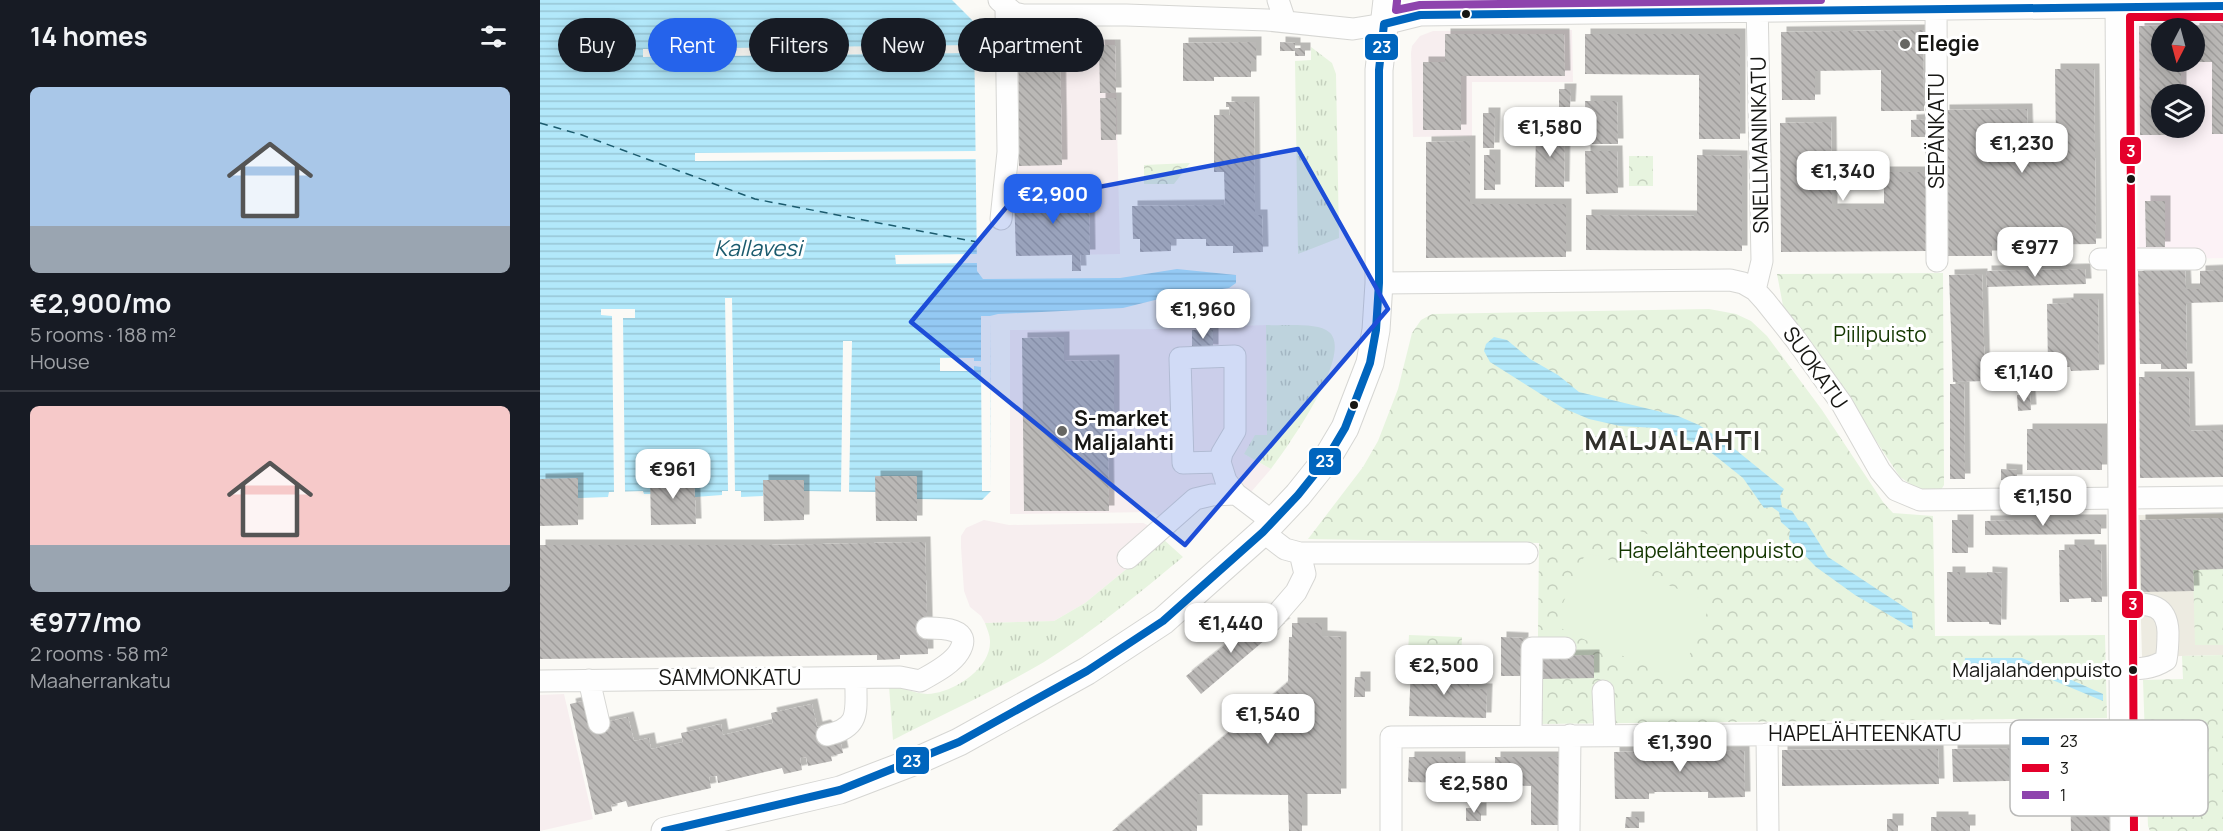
<!DOCTYPE html>
<html lang="en">
<head>
<meta charset="utf-8">
<style>
  body { margin:0; font-family:Manrope,sans-serif; background:#20242c; color:#f1f3f6; height:100vh; display:flex; flex-direction:column; font-size:22px; white-space:nowrap }
  * { box-sizing:border-box; margin:0 }
  p { font-size:20px; color:#9ea1a6 }
  .icon { flex:none; width:33px; height:33px; fill:none; stroke:currentColor; stroke-width:2; stroke-linecap:round; stroke-linejoin:round }
  .map { position:relative; flex:1; overflow:hidden }
  .panel { display:flex; flex-direction:column; background:#171b24; width:540px }
  .panel>* { flex:none }
  .top-card { position:absolute; left:18px; top:18px; width:570px; height:54px; display:flex; gap:12px }
  .needle { width:39px; rotate:186deg }
  .fabs { position:absolute; left:1611px; top:18px; display:grid; gap:12px }
  .fabs a { display:grid; place-items:center; width:54px; height:54px; border-radius:50%; background:#171b24; box-shadow:0 3px 15px #0003; font-size:30px }
  .price { position:absolute; translate:-50% -51px; padding:0 14px; border-radius:12px; background:#fff; color:#222; font-size:20px; line-height:39px; filter:drop-shadow(0 2px 3px #0008) }
  .price::after { content:''; position:absolute; left:50%; top:36px; width:18px; height:14px; margin-left:-9px; background:inherit; clip-path:polygon(0 0,100% 0,50% 100%) }
  .price.selected { background:#2563eb; color:#fff }
  ul { padding:0; list-style:none }
  li { display:grid; align-content:center; gap:12px; height:318px; padding:0 30px }
  li+li { border-top:2px solid #363941 }
  li span { display:grid; place-items:center; height:186px; border-radius:9px; color:#555 }
  li>.icon { margin-inline-start:auto }
  span .icon { width:108px; height:108px; fill:#fffc; stroke-width:1 }
  li b { font-size:26px }
  h2 { display:flex; justify-content:space-between; align-items:center; height:72px; padding:0 30px; font-size:26px }
  .chip { padding:0 21px; border-radius:27px; background:#171b24; box-shadow:0 3px 15px #0003; font-size:21px; line-height:54px }
  .chip.selected { background:#2563eb; color:#fff }
  main { display:flex; flex:1; min-height:0 }
  .map>svg:first-child { display:block }
  .commercial { fill:#f7eeef }
  .built { fill:#edebe1 }
  .medical { fill:#fcf2f6; fill-rule:evenodd }
  .grass { fill:url(#grass-tufts) }
  .park { fill:url(#park-crowns) }
  .garden { fill:#e7f4df }
  .water { fill:url(#water-rules) }
  .pier { fill:#fbfaf6 }
  .lines { fill:none; stroke-linecap:round; stroke-linejoin:round }
  .ferry { stroke:#1b5b6e; stroke-width:1.5; stroke-dasharray:8 6; stroke-linecap:butt }
  .building { fill:url(#building-back-hatch); filter:url(#shadow) }
  .minor-casing { stroke:#d6d6d3; stroke-width:23 }
  .major-casing { stroke:#d6d6d3; stroke-width:29 }
  .minor { stroke:#fefefe; stroke-width:21 }
  .major { stroke:#fefefe; stroke-width:27 }
  .bus-1-casing { stroke:#fff; stroke-width:12 }
  .bus-2-casing { stroke:#fff; stroke-width:12 }
  .bus-3-casing { stroke:#fff; stroke-width:12 }
  .bus-1 { stroke:#0065bd; stroke-width:8 }
  .bus-2 { stroke:#e4002b; stroke-width:8 }
  .bus-3 { stroke:#8e44ad; stroke-width:8 }
  .marked { fill:#1d4ed8; fill-opacity:0.2; stroke:#1d4ed8; stroke-width:4.5; stroke-linejoin:round }
  .bus-dot { fill:#161613; stroke:#fff; stroke-width:2 }
  .poi-dot { fill:#666662; stroke:#fff; stroke-width:2 }
  .labels { text-anchor:middle; stroke-width:6; stroke-linejoin:round; paint-order:stroke }
  .bus-label { font-size:20px; fill:#161613; stroke:#fff; text-anchor:end }
  .poi-label { font-size:21px; font-weight:bold; fill:#161613; stroke:#fff; text-anchor:start }
  .street-label { font-size:21px; fill:#161613; stroke:#fff }
  .park-label { font-size:21px; fill:#143700; stroke:#fff }
  .water-label { font-size:22px; font-style:italic; fill:#1b5b6e; stroke:#fff }
  .district-label { font-size:27px; font-weight:bold; letter-spacing:1.5px; fill:#31302b; stroke:#fff }
  .key { fill:#fff; stroke:#b9b9b8; stroke-width:1.5 }
  .key-label { font-size:16px; fill:#161613 }
  .line-badge { stroke:#fff; stroke-width:2 }
  .badge-label { font-size:16px; text-anchor:middle; font-weight:bold; fill:#fff }
</style>
</head>
<body>
<main>
<section class="panel">
<h2>14 homes<svg class="icon" aria-label="filters" viewBox="0 0 24 24"><path d="M4 7h16M4 17h16"/><circle cx="9" cy="7" r="2"/><circle cx="15" cy="17" r="2"/></svg></h2>
<ul>
<li><span style="background:linear-gradient(#a9c7e8 75%,#9aa5b1 0)"><svg class="icon" aria-label="home" viewBox="0 0 24 24"><path d="M3 11l9-7 9 7M6 9v11h12V9"/></svg></span><div><b>€2,900/mo</b><p>5 rooms · 188 m²</p><p>House</p></div></li>
<li><span style="background:linear-gradient(#f6c9c9 75%,#9aa5b1 0)"><svg class="icon" aria-label="home" viewBox="0 0 24 24"><path d="M3 11l9-7 9 7M6 9v11h12V9"/></svg></span><div><b>€977/mo</b><p>2 rooms · 58 m²</p><p>Maaherrankatu</p></div></li>
</ul>
</section>
<div class="map">
<svg width="1683" height="831" viewBox="0 0 1683 831">
  <defs>
    <pattern id="grass-tufts" width="24" height="20" patternUnits="userSpaceOnUse" patternTransform="scale(1.5)"><rect width="24" height="20" fill="#e7f4df"/><path d="M3 7l-1-3M5 7V3M7 7l1-3M15 17l-1-3M17 17v-4M19 17l1-3" fill="none" stroke="#c5d0be"/></pattern>
    <pattern id="park-crowns" width="20" height="18" patternUnits="userSpaceOnUse" patternTransform="scale(1.5)"><rect width="20" height="18" fill="#e7f4df"/><path d="M2 6a3 3 0 1 1 6 0M12 15a3 3 0 1 1 6 0" fill="none" stroke="#c5d0be"/></pattern>
    <pattern id="water-rules" width="6" height="5" patternUnits="userSpaceOnUse" patternTransform="scale(1.5)"><rect width="6" height="5" fill="#b2e8fa"/><path d="M0 2.5h6" fill="none" stroke="#98c6d5"/></pattern>
    <pattern id="building-back-hatch" width="6" height="6" patternUnits="userSpaceOnUse" patternTransform="scale(1.5)"><rect width="6" height="6" fill="#bab8b6"/><path d="M-1 5l2 2M0 0l6 6M5-1l2 2" fill="none" stroke="#9f9d9c"/></pattern>
    <filter id="shadow"><feDropShadow dx="5.5" dy="-5.5" stdDeviation="0" flood-color="#0004"/></filter>
  </defs>
  <rect width="100%" height="100%" fill="#fbfaf6"/>
  <path class="commercial" d="M 1032,30 L 1033,82 L 932,82 L 932,136 L 873,137 L 871,53 L 872,46 L 880,36 L 893,31 Z
    M 575,40 L 580,254 L 476,256 L 474,194 L 479,166 L 478,41 Z
    M 726,325 L 727,435 L 704,454 L 731,469 L 711,492 L 696,488 L 623,519 L 613,512 L 470,514 L 470,330 L 623,329 Z
    M 444,520 L 469,525 L 603,523 L 612,527 L 623,539 L 545,603 L 514,621 L 445,623 L 441,616 L 430,607 L 424,591 L 421,547 L 421,536 L 426,528 Z
    M 24,694 L 53,819 L 0,831 L 0,695 Z"/>
  <path class="built" d="M 1683,514 L 1683,655 L 1602,657 L 1598,515 Z"/>
  <path class="medical" d="M 1600,23 L 1683,23 L 1683,258 L 1593,260 L 1599,252 L 1597,72 L 1594,65 L 1593,32 L 1596,26 ZM 1622,28 L 1654,28 L 1654,62 L 1622,62 ZM 1622,94 L 1654,94 L 1654,128 L 1622,128 Z"/>
  <path class="grass" d="M 771,47 L 792,63 L 796,74 L 799,238 L 758,254 L 755,61 L 771,60 Z
    M 726,325 C 742,326 778,322 789,332 C 815,353 746,449 731,469 L 704,454 L 715,435 L 727,435 Z
    M 623,539 L 643,557 C 598,594 554,631 504,662 C 455,691 403,714 353,740 L 349,686 C 365,686 378,697 395,693 C 418,689 451,667 450,641 C 450,635 447,629 445,623 L 514,621 L 545,603 Z"/>
  <path class="park" d="M 1089,156 L 1113,156 L 1113,186 L 1089,186 Z
    M 1318,158 L 1330,158 L 1330,165 L 1340,165 L 1339,181 L 1318,181 Z
    M 650,163 L 634,184 L 604,184 L 604,165 Z
    M 1403,273 L 1404,485 L 1401,490 L 1380,491 L 1360,477 L 1278,353 L 1244,311 L 1237,274 Z
    M 1169,309 L 1196,314 L 1211,321 L 1227,336 L 1282,410 L 1343,502 L 1353,513 L 1393,516 L 1395,636 L 1565,635 L 1567,718 L 997,724 L 999,543 L 768,539 L 823,467 L 838,441 L 858,389 L 872,333 L 881,320 L 892,314 Z
    M 1683,569 L 1683,645 L 1655,645 L 1653,570 Z
    M 869,635 L 922,637 L 921,662 L 906,662 L 906,653 L 868,652 Z
    M 1683,655 L 1683,831 L 1610,831 L 1608,826 L 1603,680 L 1643,679 L 1642,656 Z"/>
  <path class="garden" d="M 1093,528 L 1151,553 L 1139,580 L 1082,556 Z
    M 1047,554 L 1059,556 L 1171,603 L 1139,680 L 1027,632 L 1021,628 L 1018,615 L 1041,561 Z"/>
  <path class="water" d="M 0,0 L 412,0 L 434,22 L 437,271 L 443,279 L 580,278 L 637,269 L 696,275 L 696,283 L 689,288 L 627,297 L 583,308 L 458,314 L 450,316 L 451,491 L 442,500 L 377,499 L 336,492 L 264,491 L 263,480 L 224,480 L 223,496 L 201,497 L 201,491 L 182,491 L 182,495 L 155,497 L 154,476 L 110,477 L 111,494 L 104,494 L 103,491 L 69,492 L 68,497 L 38,498 L 0,479 Z
    M 954,337 L 967,340 L 990,359 L 1018,375 L 1039,392 L 1138,416 L 1159,425 L 1191,446 L 1244,489 L 1240,496 L 1242,507 L 1252,511 L 1258,520 L 1266,522 L 1288,557 L 1372,612 L 1373,629 L 1315,595 L 1276,567 L 1249,539 L 1250,530 L 1241,522 L 1239,512 L 1232,507 L 1224,508 L 1203,478 L 1163,446 L 1116,428 L 1080,426 L 1049,419 L 1023,408 L 950,362 L 944,351 L 946,344 Z
    M 1425,658 L 1482,658 L 1563,694 L 1563,701 L 1481,667 L 1424,664 Z"/>
  <path class="pier" d="M 434,45 L 434,53 L 103,57 L 103,49 Z
    M 436,151 L 436,159 L 155,161 L 155,153 Z
    M 437,254 L 437,263 L 356,264 L 355,255 Z
    M 185,298 L 192,298 L 195,491 L 188,491 Z
    M 61,309 L 95,309 L 95,318 L 83,318 L 85,492 L 74,492 L 72,316 L 61,315 Z
    M 441,316 L 450,316 L 451,491 L 442,491 L 441,367 L 434,366 L 434,371 L 400,371 L 400,358 L 434,358 L 434,361 L 441,361 Z
    M 303,341 L 312,341 L 309,492 L 301,492 Z"/>
  <g class="lines">
    <path class="ferry" d="M 0,123 L 42,135 L 215,199 L 437,242"/>
  </g>
  <path class="building" d="M 1683,25 L 1683,134 L 1672,134 L 1672,62 L 1654,62 L 1654,28 L 1622,28 L 1622,62 L 1641,62 L 1641,94 L 1622,94 L 1622,128 L 1628,128 L 1628,135 L 1600,135 L 1599,26 Z
    M 1383,30 L 1384,111 L 1341,111 L 1341,70 L 1275,71 L 1275,100 L 1242,100 L 1241,32 Z
    M 905,34 L 1024,34 L 1025,76 L 921,76 L 921,130 L 883,130 L 883,62 L 905,62 Z
    M 1045,34 L 1200,34 L 1200,139 L 1159,139 L 1159,75 L 1045,74 Z
    M 520,40 L 522,165 L 479,166 L 478,41 Z
    M 716,42 L 716,61 L 711,61 L 711,77 L 674,77 L 674,81 L 643,81 L 643,43 Z
    M 740,42 L 755,43 L 755,48 L 765,48 L 765,56 L 755,56 L 755,51 L 740,51 Z
    M 559,45 L 575,45 L 576,93 L 560,93 Z
    M 1515,69 L 1554,69 L 1556,244 L 1452,245 L 1452,256 L 1406,256 L 1404,110 L 1487,109 L 1488,140 L 1516,140 Z
    M 1019,89 L 1031,89 L 1030,107 L 1019,107 Z
    M 560,98 L 576,98 L 576,140 L 561,140 Z
    M 1045,101 L 1077,101 L 1078,144 L 1046,144 Z
    M 686,102 L 714,102 L 715,215 L 722,215 L 723,252 L 693,253 L 693,246 L 666,246 L 666,239 L 631,239 L 631,251 L 600,252 L 600,239 L 593,239 L 592,206 L 685,205 L 684,172 L 674,172 L 674,115 L 690,115 L 689,107 L 686,107 Z
    M 943,113 L 955,113 L 954,148 L 943,148 Z
    M 1387,119 L 1386,137 L 1371,137 L 1371,120 Z
    M 1291,122 L 1292,209 L 1344,209 L 1344,172 L 1386,172 L 1386,251 L 1241,252 L 1240,123 Z
    M 996,129 L 1025,129 L 1024,187 L 995,187 Z
    M 930,141 L 930,204 L 1026,204 L 1026,257 L 886,258 L 886,142 Z
    M 1045,151 L 1077,151 L 1078,193 L 1046,194 Z
    M 944,155 L 955,155 L 955,190 L 944,190 Z
    M 1157,155 L 1202,156 L 1202,251 L 1046,250 L 1046,215 L 1157,216 Z
    M 549,192 L 550,255 L 540,255 L 541,271 L 532,271 L 532,255 L 476,256 L 474,194 Z
    M 1605,201 L 1625,201 L 1625,247 L 1606,247 Z
    M 1545,269 L 1546,284 L 1447,287 L 1446,271 Z
    M 1645,270 L 1646,289 L 1660,289 L 1660,271 L 1683,270 L 1683,302 L 1646,303 L 1647,369 L 1621,369 L 1621,364 L 1600,364 L 1598,271 Z
    M 1442,274 L 1445,381 L 1413,382 L 1409,275 Z
    M 1528,299 L 1558,299 L 1559,370 L 1531,371 L 1530,367 L 1508,367 L 1507,304 L 1528,303 Z
    M 652,330 L 673,330 L 673,350 L 652,349 Z
    M 524,337 L 524,361 L 574,360 L 574,425 L 568,425 L 569,511 L 484,511 L 482,338 Z
    M 1599,377 L 1649,377 L 1650,431 L 1683,430 L 1683,477 L 1600,478 Z
    M 1410,384 L 1424,384 L 1425,479 L 1410,479 Z
    M 1477,395 L 1490,395 L 1491,410 L 1478,411 Z
    M 1487,429 L 1562,429 L 1562,470 L 1487,470 Z
    M 1461,469 L 1477,470 L 1477,480 L 1461,480 Z
    M 154,475 L 156,524 L 111,525 L 110,477 Z
    M 335,476 L 377,476 L 377,521 L 336,521 Z
    M 38,478 L 38,525 L 0,526 L 0,479 Z
    M 223,480 L 264,480 L 264,520 L 224,521 Z
    M 1683,518 L 1683,569 L 1653,570 L 1654,591 L 1601,592 L 1600,520 Z
    M 1412,520 L 1428,520 L 1428,553 L 1412,553 Z
    M 1487,520 L 1561,520 L 1561,534 L 1445,535 L 1445,521 Z
    M 385,542 L 388,654 L 360,655 L 360,659 L 337,660 L 337,655 L 0,659 L 0,545 L 231,545 Z
    M 1529,545 L 1549,545 L 1549,550 L 1561,550 L 1562,602 L 1551,602 L 1551,598 L 1529,599 L 1529,602 L 1520,602 L 1519,550 L 1529,550 Z
    M 1407,572 L 1420,572 L 1420,578 L 1447,578 L 1447,572 L 1462,573 L 1461,625 L 1449,624 L 1449,622 L 1407,622 Z
    M 715,621 L 745,623 L 661,694 L 646,676 Z
    M 752,623 L 782,623 L 782,636 L 801,637 L 801,794 L 762,794 L 762,831 L 749,831 L 748,795 L 657,794 L 657,831 L 572,831 L 748,682 L 749,637 L 752,637 Z
    M 961,637 L 983,638 L 982,676 L 961,676 Z
    M 1054,655 L 1054,678 L 1001,679 L 1001,656 Z
    M 871,665 L 900,665 L 900,680 L 929,680 L 929,689 L 947,689 L 946,718 L 869,716 Z
    M 815,677 L 825,677 L 825,697 L 814,697 Z
    M 47,700 L 53,725 L 88,717 L 94,741 L 109,738 L 111,749 L 143,742 L 141,733 L 181,724 L 183,735 L 233,723 L 231,713 L 272,704 L 277,727 L 285,725 L 300,739 L 303,753 L 291,756 L 292,761 L 268,766 L 266,757 L 260,758 L 262,770 L 244,774 L 242,768 L 178,783 L 177,776 L 169,777 L 171,788 L 88,807 L 86,801 L 71,805 L 72,811 L 55,815 L 30,704 Z
    M 1568,747 L 1570,831 L 1531,831 L 1530,780 L 1413,782 L 1412,749 Z
    M 1398,749 L 1399,784 L 1242,786 L 1242,750 Z
    M 1204,750 L 1205,797 L 1168,798 L 1168,792 L 1109,792 L 1109,799 L 1075,799 L 1074,752 Z
    M 869,757 L 920,757 L 920,783 L 868,782 Z
    M 955,757 L 1021,757 L 1021,825 L 991,825 L 991,786 L 955,785 Z
    M 932,771 L 947,771 L 946,790 L 932,790 Z
    M 926,808 L 941,808 L 941,821 L 926,821 Z
    M 1086,817 L 1099,817 L 1099,828 L 1085,828 Z
    M 1391,817 L 1423,817 L 1423,820 L 1430,820 L 1430,831 L 1391,831 Z
    M 1347,819 L 1358,819 L 1358,831 L 1347,831 Z"/>
  <g class="lines">
    <defs>
      <path id="minor" d="M 459,0 L 474,13 L 483,15 L 586,15 L 727,20 L 813,29 L 844,24 L 880,15 L 1683,6
        M 738,0 L 745,21
        M 1396,0 L 1397,261
        M 461,219 L 468,152 L 466,8
        M 1560,259 L 1655,259
        M 839,283 L 1190,280 L 1203,283 L 1215,290 L 1225,301 L 1256,340 L 1302,404 L 1340,471 L 1356,490 L 1380,500 L 1683,497
        M 1215,290 L 1222,261 L 1217,0
        M 680,462 L 643,463 L 640,358 L 695,356 L 695,431 L 682,453 L 680,462 L 686,481 L 696,494
        M 723,532 L 745,549 L 760,553 L 765,574 L 756,592 L 730,622
        M 760,553 L 987,553
        M 588,558 L 655,499 L 672,495 L 696,494 L 733,522
        M 1583,603 C 1606,604 1627,602 1628,632 C 1628,642 1628,650 1626,660 C 1612,669 1599,669 1583,669
        M 49,680 L 59,723
        M 0,681 L 360,677 L 380,681 C 392,674 411,665 419,652 C 434,628 401,628 387,628
        M 1063,691 L 1065,735
        M 1227,734 L 1228,831
        M 287,735 C 323,727 315,709 316,678
        M 991,735 L 992,648 L 1025,648
        M 851,831 L 851,737 L 1583,733
        M 1029,831 L 1030,735"/>
      <path id="major" d="M 1579,0 L 1584,831
        M 125,831 L 300,790 L 381,759 L 419,742 L 547,671 L 623,621 L 723,532 L 758,495 L 786,460 L 805,428 L 830,363 L 836,330 L 839,283 L 839,70 L 847,0"/>
    </defs>
    <use href="#minor" class="minor-casing"/>
    <use href="#major" class="major-casing"/>
    <use href="#minor" class="minor"/>
    <use href="#major" class="major"/>
    <defs>
      <path id="bus-1" d="M 125,831 L 300,790 L 419,742 L 547,671 L 623,621 L 723,532 L 758,495 L 786,460 L 805,428 L 830,363 L 836,330 L 839,283 L 839,70 L 844,24 L 880,15 L 1683,6"/>
      <path id="bus-2" d="M 1594,831 L 1590,17 L 1683,17"/>
      <path id="bus-3" d="M 857,1 L 856,10 L 880,5 L 1281,0"/>
    </defs>
    <use href="#bus-1" class="bus-1-casing"/>
    <use href="#bus-2" class="bus-2-casing"/>
    <use href="#bus-3" class="bus-3-casing"/>
    <use href="#bus-1" class="bus-1"/>
    <use href="#bus-2" class="bus-2"/>
    <use href="#bus-3" class="bus-3"/>
  </g>
  <path class="marked" d="M 758,149 L 848,309 L 645,545 L 371,322 L 469,204 Z"/>
  <g class="bus-dot">
    <circle cx="926" cy="14" r="5"/>
    <circle cx="1591" cy="179" r="5"/>
    <circle cx="814" cy="405" r="5"/>
    <circle cx="1593" cy="670" r="5"/>
  </g>
  <g class="poi-dot">
    <circle cx="1365" cy="44" r="6"/>
    <circle cx="522" cy="431" r="6"/>
  </g>
  <g class="labels">
    <g class="bus-label">
      <text x="1582" y="677">Maljalahdenpuisto</text>
    </g>
    <g class="poi-label">
      <text x="1377" y="51">Elegie</text>
      <text x="534" y="426">S-market<tspan x="534" dy="24">Maljalahti</tspan></text>
    </g>
    <g class="street-label">
      <text transform="translate(1397 131) rotate(-90)" y="7">SEPÄNKATU</text>
      <text transform="translate(1220 145) rotate(-91)" y="7">SNELLMANINKATU</text>
      <text transform="translate(1275 368) rotate(55)" y="7">SUOKATU</text>
      <text x="190" y="685">SAMMONKATU</text>
      <text x="1325" y="741">HAPELÄHTEENKATU</text>
    </g>
    <g class="park-label">
      <text x="1340" y="342">Piilipuisto</text>
      <text x="1171" y="558">Hapelähteenpuisto</text>
    </g>
    <g class="water-label">
      <text x="218" y="256">Kallavesi</text>
    </g>
    <g class="district-label">
      <text x="1133" y="450">MALJALAHTI</text>
    </g>
  </g>
  <rect x="1470" y="720" width="198" height="96" rx="9" class="key"/>
  <rect x="1482" y="737" width="27" height="8" fill="#0065bd"/>
  <rect x="1482" y="764" width="27" height="8" fill="#e4002b"/>
  <rect x="1482" y="791" width="27" height="8" fill="#8e44ad"/>
  <g class="key-label">
    <text x="1520" y="747">23</text>
    <text x="1520" y="774">3</text>
    <text x="1520" y="801">1</text>
  </g>
  <g class="line-badge">
    <rect x="824" y="33" width="35" height="28" rx="6" fill="#0065bd"/>
    <rect x="1579" y="136" width="23" height="29" rx="6" fill="#e4002b"/>
    <rect x="768" y="447" width="34" height="29" rx="6" fill="#0065bd"/>
    <rect x="1581" y="590" width="23" height="29" rx="6" fill="#e4002b"/>
    <rect x="355" y="746" width="35" height="29" rx="6" fill="#0065bd"/>
  </g>
  <g class="badge-label">
    <text x="842" y="53">23</text>
    <text x="1591" y="157">3</text>
    <text x="785" y="467">23</text>
    <text x="1593" y="610">3</text>
    <text x="372" y="767">23</text>
  </g>
</svg>
<div class="fabs">
<a><svg class="needle" viewBox="-14 -14 28 28"><path d="M0-13l5 13h-10z" fill="#e53935"/><path d="M0 13l5-13h-10z" fill="#9ea1a6"/></svg></a>
<a><svg class="icon" aria-label="layers" viewBox="0 0 24 24"><path d="M12 4l9 5-9 5-9-5zM3 14l9 5 9-5"/></svg></a>
</div>
<b class="price" style="left:1010px;top:158px">€1,580</b>
<b class="price" style="left:1482px;top:174px">€1,230</b>
<b class="price" style="left:1303px;top:202px">€1,340</b>
<b class="price selected" style="left:513px;top:225px">€2,900</b>
<b class="price" style="left:1495px;top:278px">€977</b>
<b class="price" style="left:663px;top:340px">€1,960</b>
<b class="price" style="left:1484px;top:403px">€1,140</b>
<b class="price" style="left:133px;top:500px">€961</b>
<b class="price" style="left:1503px;top:527px">€1,150</b>
<b class="price" style="left:691px;top:654px">€1,440</b>
<b class="price" style="left:904px;top:696px">€2,500</b>
<b class="price" style="left:728px;top:745px">€1,540</b>
<b class="price" style="left:1140px;top:773px">€1,390</b>
<b class="price" style="left:934px;top:814px">€2,580</b>
<div class="top-card">
<a class="chip">Buy</a>
<a class="chip selected">Rent</a>
<a class="chip">Filters</a>
<a class="chip">New</a>
<a class="chip">Apartment</a>
</div>
</div>
</main>
</body>
</html>
